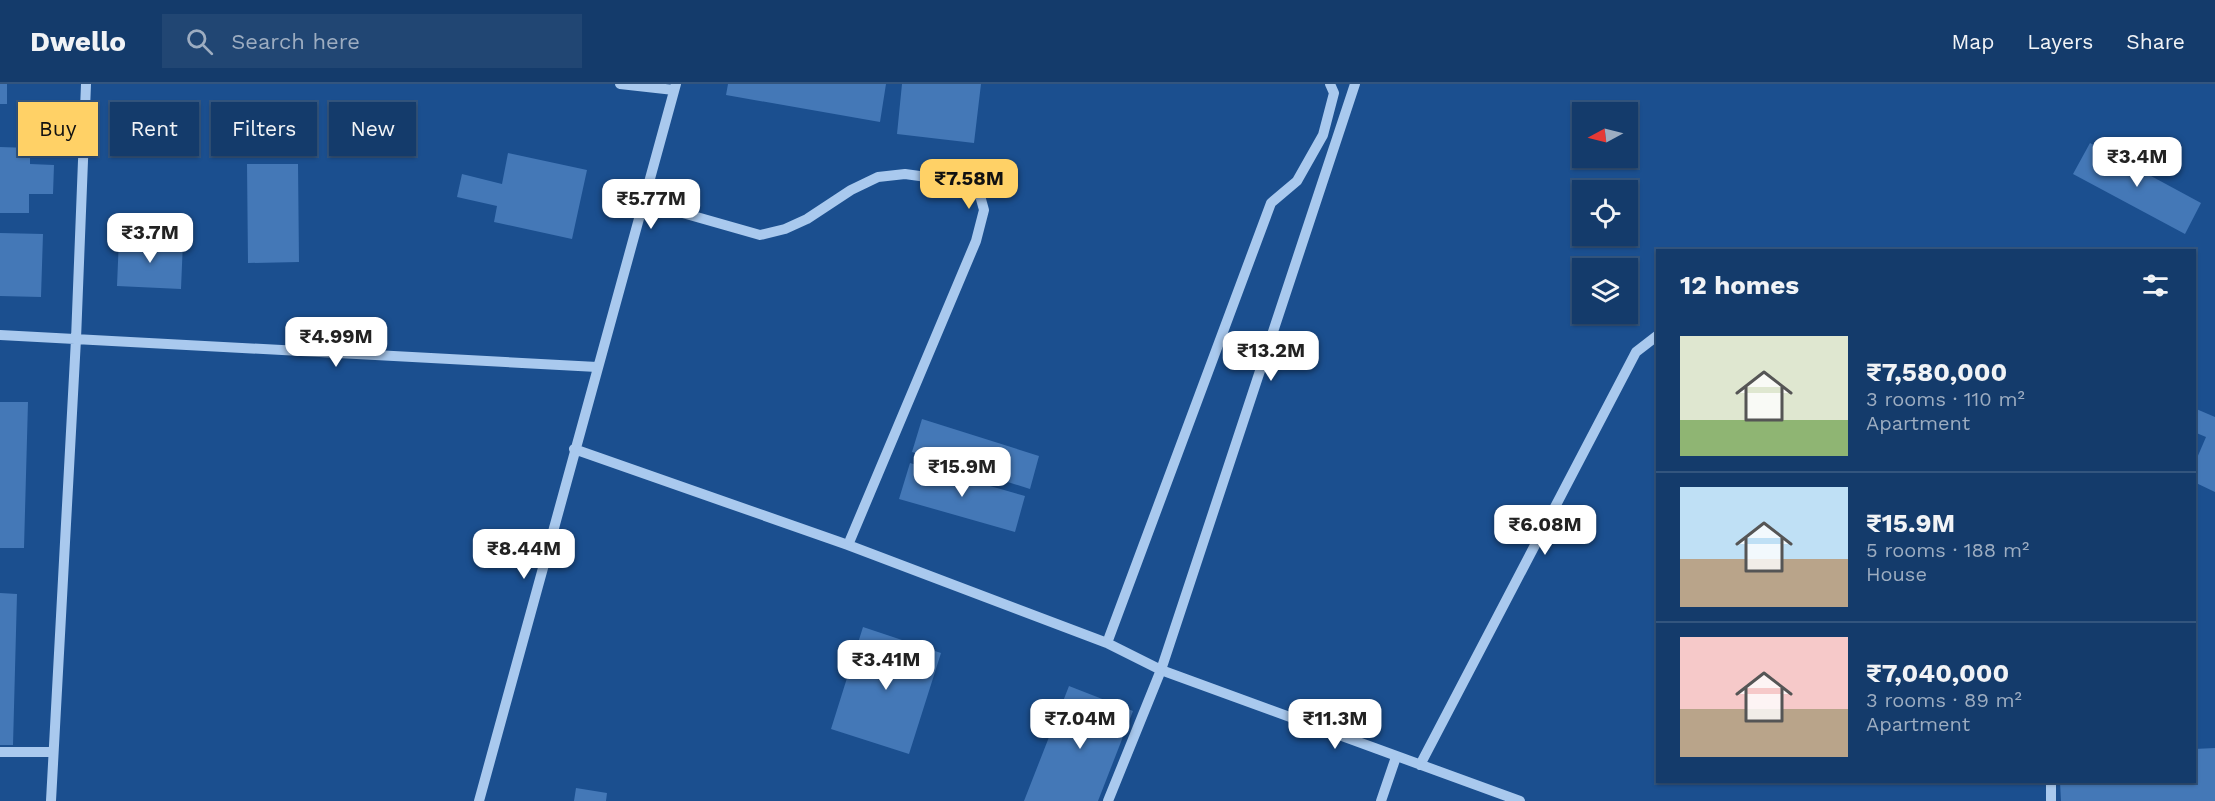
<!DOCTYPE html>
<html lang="en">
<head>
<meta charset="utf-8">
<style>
  body { margin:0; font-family:"Work Sans",sans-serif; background:#214673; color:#f1f3f6; height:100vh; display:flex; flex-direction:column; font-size:22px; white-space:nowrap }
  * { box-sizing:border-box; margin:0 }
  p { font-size:20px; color:#9dadc1 }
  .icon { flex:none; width:33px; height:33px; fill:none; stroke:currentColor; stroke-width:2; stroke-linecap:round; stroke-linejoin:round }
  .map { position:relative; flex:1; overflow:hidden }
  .details { position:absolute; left:1656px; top:165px; width:540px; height:534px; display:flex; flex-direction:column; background:#143b6b; border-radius:0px; box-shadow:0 2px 4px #0004,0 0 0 2px #33557e }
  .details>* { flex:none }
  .top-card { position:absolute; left:18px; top:18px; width:570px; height:54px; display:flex; gap:12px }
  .needle { width:39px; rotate:263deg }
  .fabs { position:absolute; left:1572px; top:18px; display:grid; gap:12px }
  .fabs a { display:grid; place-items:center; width:66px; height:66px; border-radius:0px; background:#143b6b; box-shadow:0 2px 4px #0004,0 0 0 2px #33557e; font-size:30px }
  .price { position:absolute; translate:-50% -51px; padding:0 14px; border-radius:12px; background:#fff; color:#222; font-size:20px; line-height:39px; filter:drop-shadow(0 2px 3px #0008) }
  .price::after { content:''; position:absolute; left:50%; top:36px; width:18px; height:14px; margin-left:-9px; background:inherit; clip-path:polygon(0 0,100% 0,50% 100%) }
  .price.active { background:#ffd166; color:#111 }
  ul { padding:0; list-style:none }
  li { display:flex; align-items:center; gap:18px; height:150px; padding:0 24px }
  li+li { border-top:2px solid #33557e }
  li span { display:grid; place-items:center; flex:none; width:168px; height:120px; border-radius:0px; color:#555 }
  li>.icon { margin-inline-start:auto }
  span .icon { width:72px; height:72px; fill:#fffc; stroke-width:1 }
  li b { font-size:26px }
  h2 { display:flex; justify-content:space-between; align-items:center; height:72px; padding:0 24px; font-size:26px }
  .chip { padding:0 21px; border-radius:0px; background:#143b6b; box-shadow:0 2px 4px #0004,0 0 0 2px #33557e; font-size:21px; line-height:54px }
  .chip.active { background:#ffd166; color:#111 }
  header { display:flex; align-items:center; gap:36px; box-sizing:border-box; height:84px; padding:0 30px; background:#143b6b; border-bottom:2px solid #33557e }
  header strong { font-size:28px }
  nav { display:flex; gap:33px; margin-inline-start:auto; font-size:21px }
  .search { width:420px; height:54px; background:#214673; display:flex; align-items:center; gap:15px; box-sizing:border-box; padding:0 21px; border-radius:0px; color:#9dadc1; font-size:22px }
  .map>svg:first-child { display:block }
  .building { fill:#4478b7 }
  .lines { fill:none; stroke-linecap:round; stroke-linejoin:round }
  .minor { stroke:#a9c9ee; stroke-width:10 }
</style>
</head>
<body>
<header>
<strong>Dwello</strong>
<div class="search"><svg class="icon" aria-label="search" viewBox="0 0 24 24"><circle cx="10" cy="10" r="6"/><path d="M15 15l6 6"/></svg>Search here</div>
<nav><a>Map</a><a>Layers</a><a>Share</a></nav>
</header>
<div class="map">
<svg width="2215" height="717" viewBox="0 0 2215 717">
  <rect width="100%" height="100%" fill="#1b4f8f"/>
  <path class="building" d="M 0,0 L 7,0 L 7,20 L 0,20 Z
    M 728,0 L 886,0 L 880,38 L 726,11 Z
    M 902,0 L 981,0 L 974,59 L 897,50 Z
    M 2090,59 L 2201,119 L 2185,150 L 2073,90 Z
    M 0,63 L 30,64 L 30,80 L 54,81 L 53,110 L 29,110 L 29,129 L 0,129 Z
    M 508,69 L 587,86 L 572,155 L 494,138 L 497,122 L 457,113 L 462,90 L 502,100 Z
    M 247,80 L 298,80 L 299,178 L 248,179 Z
    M 0,149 L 43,150 L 41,213 L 0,212 Z
    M 119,154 L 183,157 L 181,205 L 117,202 Z
    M 0,318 L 28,318 L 24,464 L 0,464 Z
    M 2194,324 L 2215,333 L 2215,408 L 2194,398 L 2194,381 L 2206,353 L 2194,348 Z
    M 922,335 L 1039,372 L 1030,405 L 912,368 Z
    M 910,379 L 1025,412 L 1015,448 L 899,415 Z
    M 0,509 L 17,510 L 13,661 L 0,661 Z
    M 863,543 L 941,569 L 909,670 L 831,645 Z
    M 1069,602 L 1133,627 L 1098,717 L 1024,717 Z
    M 2215,664 L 2215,717 L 2061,717 L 2060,698 L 2194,698 L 2194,665 Z
    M 576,704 L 607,709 L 606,717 L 574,717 Z"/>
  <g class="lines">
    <path class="minor" d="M 620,0 L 674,6
      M 644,118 L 760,151 L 785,145 L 807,135 L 851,106 L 878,93 L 905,90 L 963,98 L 979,108 L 984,126 L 976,157 L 848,461
      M 0,251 L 597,283
      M 574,365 L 848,461 L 1107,559 L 1161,586 L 1520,717
      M 1107,559 L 1271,119 L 1297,97 L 1323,51 L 1334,9 L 1330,0
      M 0,668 L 53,668
      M 1420,681 L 1636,268 L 1658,251
      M 51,717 L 76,255 L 86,0
      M 479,717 L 676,0
      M 1108,717 L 1161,586 L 1355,0
      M 1381,717 L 1396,673
      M 2051,717 L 2051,698"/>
  </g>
</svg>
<div class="fabs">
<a><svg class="needle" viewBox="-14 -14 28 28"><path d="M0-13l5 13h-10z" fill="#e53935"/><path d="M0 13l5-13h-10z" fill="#9dadc1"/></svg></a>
<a><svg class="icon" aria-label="locate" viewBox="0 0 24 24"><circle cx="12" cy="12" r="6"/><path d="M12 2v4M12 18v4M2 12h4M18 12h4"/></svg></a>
<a><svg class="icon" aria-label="layers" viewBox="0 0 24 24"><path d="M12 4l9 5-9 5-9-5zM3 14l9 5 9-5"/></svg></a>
</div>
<b class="price" style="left:2137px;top:104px">₹3.4M</b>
<b class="price active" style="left:969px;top:126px">₹7.58M</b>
<b class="price" style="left:651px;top:146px">₹5.77M</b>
<b class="price" style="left:150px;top:180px">₹3.7M</b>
<b class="price" style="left:336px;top:284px">₹4.99M</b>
<b class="price" style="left:1271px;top:298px">₹13.2M</b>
<b class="price" style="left:962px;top:414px">₹15.9M</b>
<b class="price" style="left:1545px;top:472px">₹6.08M</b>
<b class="price" style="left:524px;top:496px">₹8.44M</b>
<b class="price" style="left:886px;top:607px">₹3.41M</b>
<b class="price" style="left:1080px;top:666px">₹7.04M</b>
<b class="price" style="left:1335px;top:666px">₹11.3M</b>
<div class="top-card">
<a class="chip active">Buy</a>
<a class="chip">Rent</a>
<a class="chip">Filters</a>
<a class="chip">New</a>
</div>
<section class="details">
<h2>12 homes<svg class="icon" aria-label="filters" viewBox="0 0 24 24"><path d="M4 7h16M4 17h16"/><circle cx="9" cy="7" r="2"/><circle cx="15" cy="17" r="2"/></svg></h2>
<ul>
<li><span style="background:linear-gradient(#dfe7d0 70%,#8fb573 0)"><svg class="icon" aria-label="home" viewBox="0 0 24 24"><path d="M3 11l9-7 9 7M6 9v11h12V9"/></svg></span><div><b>₹7,580,000</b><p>3 rooms · 110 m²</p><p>Apartment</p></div></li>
<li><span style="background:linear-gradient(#bfe0f5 60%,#b9a48a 0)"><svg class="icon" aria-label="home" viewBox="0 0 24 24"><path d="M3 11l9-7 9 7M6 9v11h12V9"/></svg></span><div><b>₹15.9M</b><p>5 rooms · 188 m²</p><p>House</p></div></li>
<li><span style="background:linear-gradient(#f6c9c9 60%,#b9a48a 0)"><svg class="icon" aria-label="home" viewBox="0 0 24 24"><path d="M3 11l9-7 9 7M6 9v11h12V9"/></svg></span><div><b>₹7,040,000</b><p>3 rooms · 89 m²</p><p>Apartment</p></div></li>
</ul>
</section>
</div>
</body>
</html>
